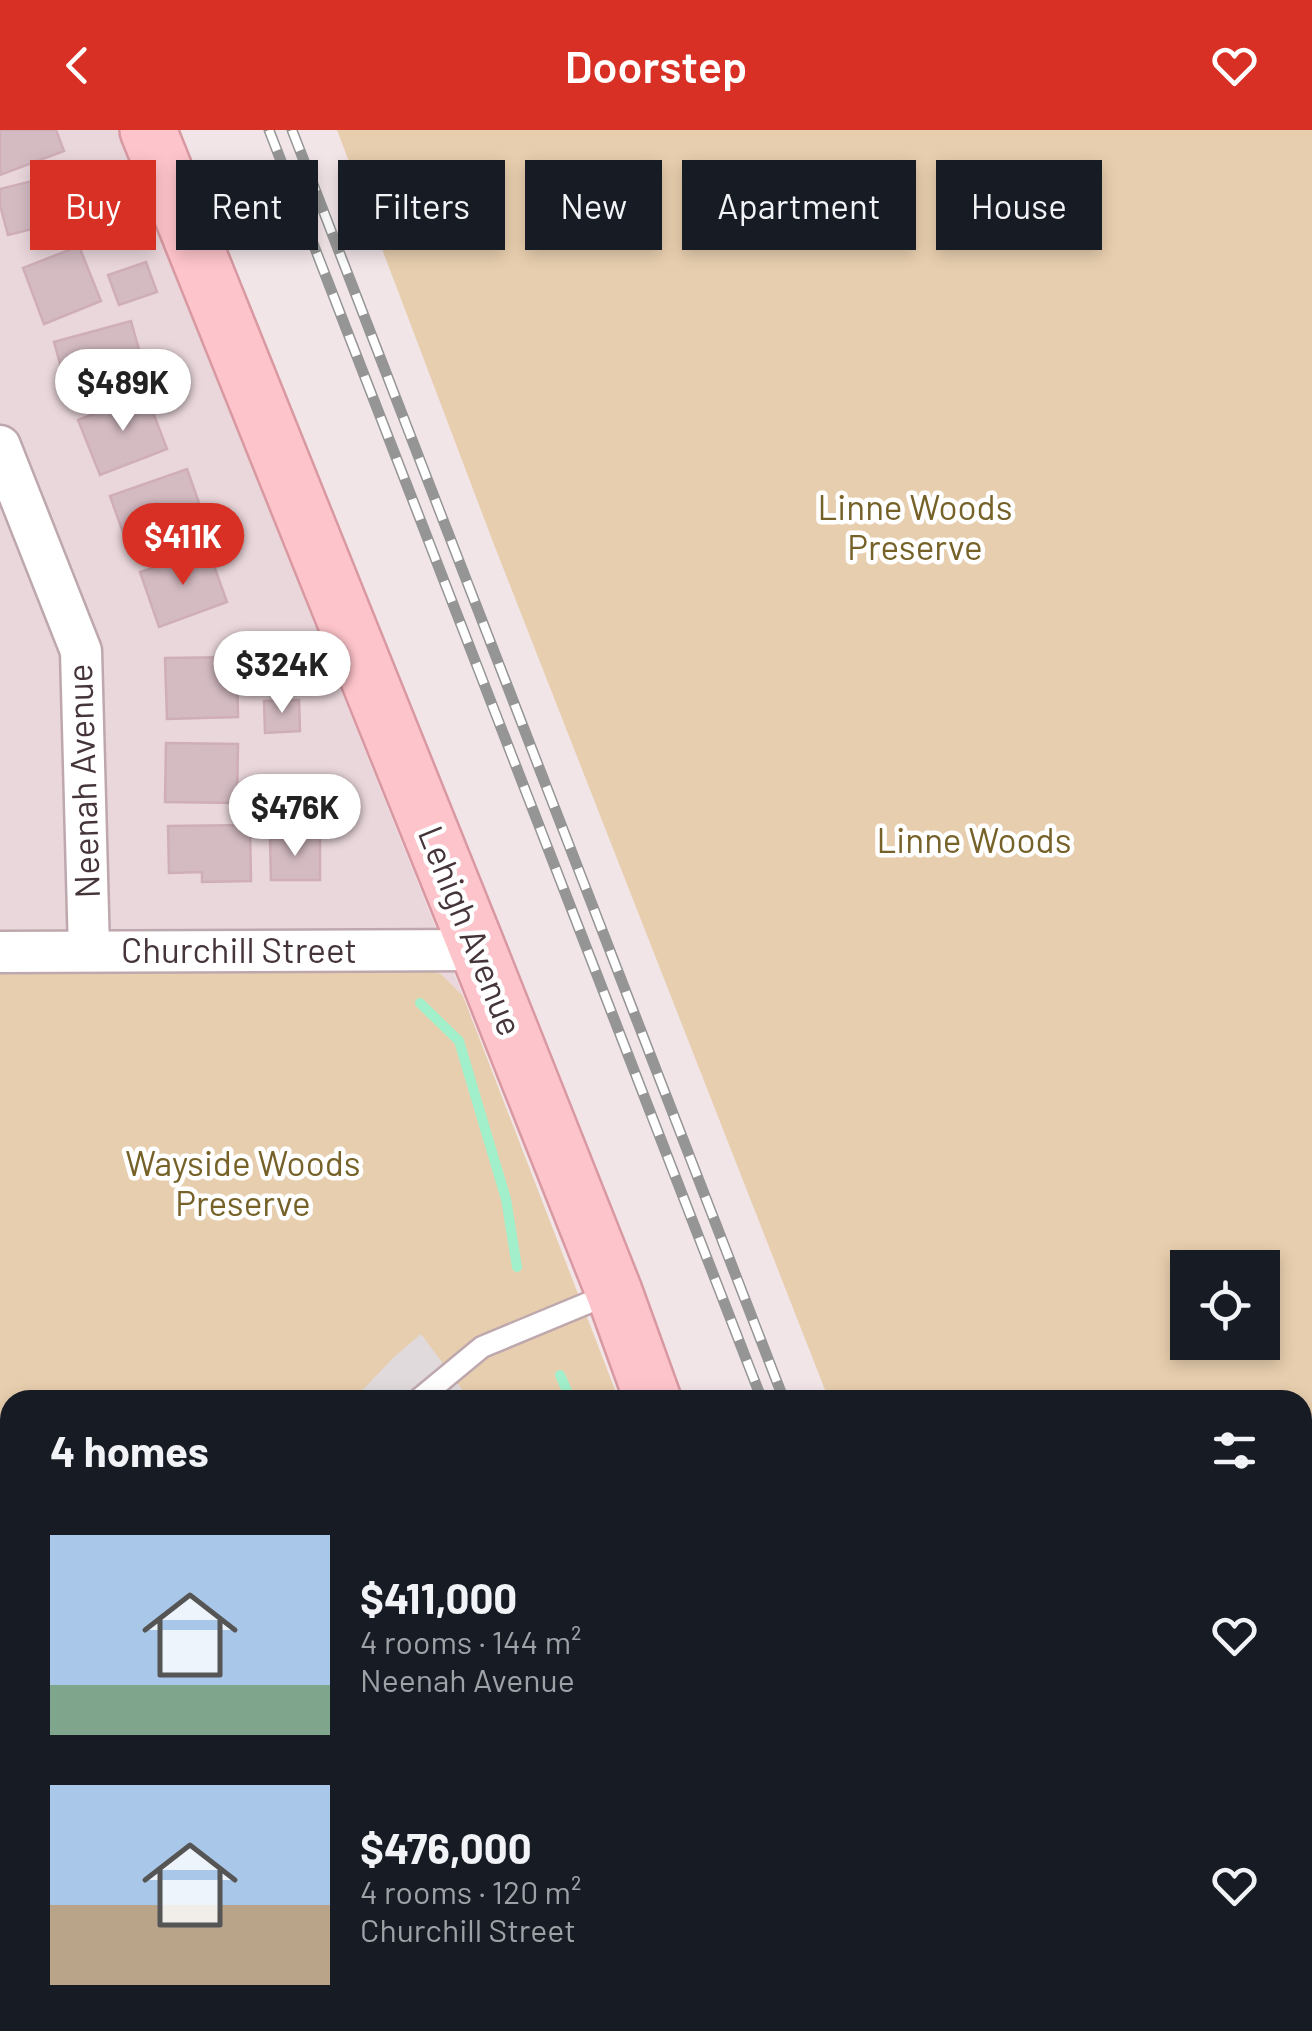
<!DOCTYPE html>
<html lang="en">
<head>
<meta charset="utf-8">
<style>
  body { margin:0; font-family:Barlow,sans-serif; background:#242831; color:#f1f3f6; height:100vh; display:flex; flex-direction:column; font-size:38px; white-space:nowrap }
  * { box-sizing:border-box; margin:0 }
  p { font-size:32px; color:#9ea1a6 }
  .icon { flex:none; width:55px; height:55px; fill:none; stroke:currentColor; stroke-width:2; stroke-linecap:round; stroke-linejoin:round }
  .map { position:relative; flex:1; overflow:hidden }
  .sheet { position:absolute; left:0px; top:1260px; width:1312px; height:642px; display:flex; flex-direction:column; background:#171b24; border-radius:30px 30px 0 0; box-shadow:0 5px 15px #0003 }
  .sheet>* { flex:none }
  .top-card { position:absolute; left:30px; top:30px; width:1252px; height:90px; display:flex; gap:20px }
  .fabs { position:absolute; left:1170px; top:1120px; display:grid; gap:20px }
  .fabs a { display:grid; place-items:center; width:110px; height:110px; border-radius:0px; background:#171b24; box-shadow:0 5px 15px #0003; font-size:50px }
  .price { position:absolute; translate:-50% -85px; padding:0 22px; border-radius:35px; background:#fff; color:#222; font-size:32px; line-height:65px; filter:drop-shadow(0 2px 5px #0008) }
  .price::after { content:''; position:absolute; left:50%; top:60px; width:30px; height:22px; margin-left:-15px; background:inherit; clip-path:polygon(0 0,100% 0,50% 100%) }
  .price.current { background:#d93025; color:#fff }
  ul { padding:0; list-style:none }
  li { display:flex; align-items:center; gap:30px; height:250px; padding:0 50px }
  li span { display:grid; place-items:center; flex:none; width:280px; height:200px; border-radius:0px; color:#555 }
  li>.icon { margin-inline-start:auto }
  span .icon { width:120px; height:120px; fill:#fffc; stroke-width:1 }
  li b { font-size:42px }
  h2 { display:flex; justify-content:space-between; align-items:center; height:120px; padding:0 50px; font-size:42px }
  .pill { padding:0 35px; border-radius:0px; background:#171b24; box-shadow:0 5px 15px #0003; font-size:35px; line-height:90px }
  .pill.current { background:#d93025; color:#fff }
  header { display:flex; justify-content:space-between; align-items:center; height:130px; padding:0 50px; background:#d93025; color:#fff; font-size:45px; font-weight:600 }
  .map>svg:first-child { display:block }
  .residential { fill:#ead7db }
  .green { fill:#e7ceae; fill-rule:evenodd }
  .parking { fill:#e0dadc }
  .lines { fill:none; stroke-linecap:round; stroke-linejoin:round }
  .stream { stroke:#a1f0cb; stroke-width:10 }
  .building { fill:#d4bbc2; stroke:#cfaeb7; stroke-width:2.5 }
  .lane-casing { stroke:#bea8ad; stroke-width:25 }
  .street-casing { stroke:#bea8ad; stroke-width:45 }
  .secondary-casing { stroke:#d999a2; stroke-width:60 }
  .lane { stroke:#fff; stroke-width:20 }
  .street { stroke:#fff; stroke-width:40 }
  .secondary { stroke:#fec4cb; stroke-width:55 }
  .rail-casing { stroke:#959595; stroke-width:11 }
  .rail { stroke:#fff; stroke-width:8; stroke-dasharray:22; stroke-linecap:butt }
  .labels { text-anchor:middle; stroke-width:9; stroke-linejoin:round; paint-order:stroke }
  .park-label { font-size:35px; fill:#766229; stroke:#fff }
  .street-label { font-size:35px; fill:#453539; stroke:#fff }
</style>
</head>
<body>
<header><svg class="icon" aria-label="back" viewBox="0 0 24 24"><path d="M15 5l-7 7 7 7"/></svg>Doorstep<svg class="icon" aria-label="heart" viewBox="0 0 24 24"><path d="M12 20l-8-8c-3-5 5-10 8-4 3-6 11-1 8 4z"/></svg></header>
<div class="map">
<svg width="1312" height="1901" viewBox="0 0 1312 1901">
  <rect width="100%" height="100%" fill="#f2e5e8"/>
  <path class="residential" d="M 0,0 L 117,0 L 463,866 L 441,844 L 425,839 L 0,838 Z"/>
  <path class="green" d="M 337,0 L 1312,0 L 1312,1901 L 1077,1901 L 1073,1893 L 1302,1892 L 1302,1270 L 829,1270 L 493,412 ZM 1188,1138 L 1262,1138 L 1262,1212 L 1188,1212 Z
    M 0,838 L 425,839 L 441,844 L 463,866 L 619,1270 L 10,1270 L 10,1892 L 848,1892 L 851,1901 L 0,1901 Z"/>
  <path class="parking" d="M 421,1204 L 470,1270 L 353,1270 L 394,1227 Z"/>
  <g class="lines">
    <path class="stream" d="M 420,873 L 459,911 L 506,1069 L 517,1137
      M 560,1245 L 571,1270"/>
  </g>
  <path class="building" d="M 0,0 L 56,0 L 64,21 L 0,45 Z
    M 73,41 L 84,86 L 8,105 L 0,75 L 0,59 Z
    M 79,116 L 101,171 L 44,194 L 23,138 Z
    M 146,132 L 157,162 L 119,175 L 108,145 Z
    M 131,191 L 143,234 L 66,255 L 54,212 Z
    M 146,264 L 167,319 L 100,345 L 78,290 Z
    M 187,339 L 203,384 L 126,411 L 110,366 Z
    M 208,419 L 227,472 L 159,497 L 140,442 Z
    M 237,527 L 238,587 L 167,589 L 165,528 Z
    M 299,570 L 300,601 L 265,603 L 264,571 Z
    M 166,613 L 238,614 L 237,673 L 165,672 Z
    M 281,651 L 319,652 L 319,689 L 280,687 Z
    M 250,695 L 251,751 L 202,752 L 202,742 L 169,743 L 168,696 Z
    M 320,708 L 320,750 L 271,750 L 270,709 Z
    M 10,1495 L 10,1559 L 0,1560 L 0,1497 Z"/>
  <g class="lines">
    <defs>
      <path id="lane" d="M 418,1270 L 482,1217 L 612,1163"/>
      <path id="street" d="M 0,316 L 81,521 L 89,821
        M 0,822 L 478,820"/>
      <path id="secondary" d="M 148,0 L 478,820 L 614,1162 L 653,1270
        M 879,1892 L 882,1901"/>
    </defs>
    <use href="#lane" class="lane-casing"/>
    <use href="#street" class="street-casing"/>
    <use href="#secondary" class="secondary-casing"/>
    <use href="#lane" class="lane"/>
    <use href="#street" class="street"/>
    <use href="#secondary" class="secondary"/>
    <defs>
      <path id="rail" d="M 269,0 L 762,1270
        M 292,0 L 784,1270
        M 1004,1892 L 1007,1901
        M 1026,1892 L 1029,1901"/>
    </defs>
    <use href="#rail" class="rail-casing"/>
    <use href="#rail" class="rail"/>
  </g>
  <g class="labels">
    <g class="park-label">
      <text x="915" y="390">Linne Woods<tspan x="915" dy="40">Preserve</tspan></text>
      <text x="974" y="723">Linne Woods</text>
      <text x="243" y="1046">Wayside Woods<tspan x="243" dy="40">Preserve</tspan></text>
    </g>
    <g class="street-label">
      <text transform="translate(84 651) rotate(-92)" y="12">Neenah Avenue</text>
      <text transform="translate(470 801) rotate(68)" y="12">Lehigh Avenue</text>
      <text x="239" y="833">Churchill Street</text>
    </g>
  </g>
</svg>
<div class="fabs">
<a><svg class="icon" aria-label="locate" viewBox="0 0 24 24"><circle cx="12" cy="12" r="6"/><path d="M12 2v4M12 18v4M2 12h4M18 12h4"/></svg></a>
</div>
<b class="price" style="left:123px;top:304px">$489K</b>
<b class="price current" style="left:183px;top:458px">$411K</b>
<b class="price" style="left:282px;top:586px">$324K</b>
<b class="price" style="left:295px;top:729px">$476K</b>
<div class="top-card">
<a class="pill current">Buy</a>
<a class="pill">Rent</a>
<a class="pill">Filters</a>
<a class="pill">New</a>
<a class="pill">Apartment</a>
<a class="pill">House</a>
</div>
<section class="sheet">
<h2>4 homes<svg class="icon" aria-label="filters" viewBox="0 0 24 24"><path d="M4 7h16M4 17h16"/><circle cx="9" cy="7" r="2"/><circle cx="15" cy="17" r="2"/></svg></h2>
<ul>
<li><span style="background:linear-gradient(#a9c7e8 75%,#7fa58c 0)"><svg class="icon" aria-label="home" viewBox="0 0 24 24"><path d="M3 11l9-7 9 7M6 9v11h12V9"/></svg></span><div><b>$411,000</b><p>4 rooms · 144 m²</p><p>Neenah Avenue</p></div><svg class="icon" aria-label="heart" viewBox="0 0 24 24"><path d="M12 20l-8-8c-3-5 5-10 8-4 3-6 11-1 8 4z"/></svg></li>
<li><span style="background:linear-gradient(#a9c7e8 60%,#b9a48a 0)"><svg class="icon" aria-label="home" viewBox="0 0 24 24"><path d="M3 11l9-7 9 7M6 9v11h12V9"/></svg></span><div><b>$476,000</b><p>4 rooms · 120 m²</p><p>Churchill Street</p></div><svg class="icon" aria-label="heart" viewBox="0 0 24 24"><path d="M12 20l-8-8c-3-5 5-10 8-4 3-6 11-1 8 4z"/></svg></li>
</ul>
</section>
</div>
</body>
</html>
